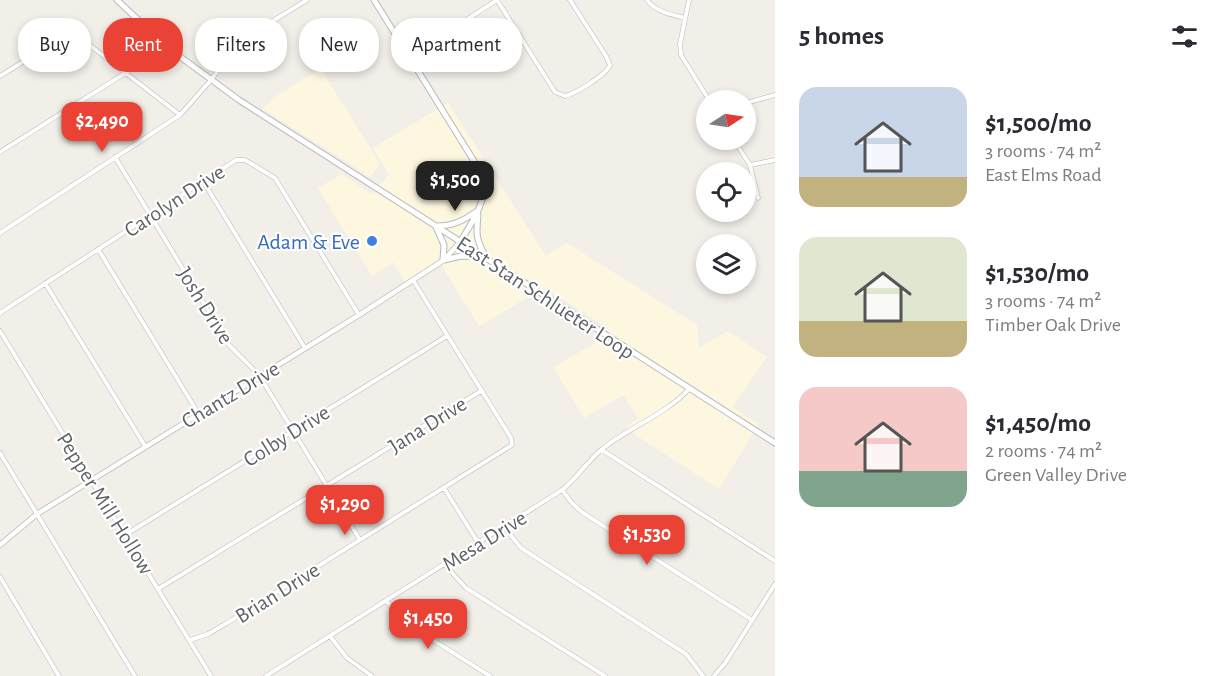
<!DOCTYPE html>
<html lang="en">
<head>
<meta charset="utf-8">
<style>
  body { margin:0; font-family:"Alegreya Sans",sans-serif; background:#f7f7f7; color:#2b2b33; height:100vh; display:flex; flex-direction:column; font-size:22px; white-space:nowrap }
  * { box-sizing:border-box; margin:0 }
  p { font-size:20px; color:#7c7c81 }
  .icon { flex:none; width:33px; height:33px; fill:none; stroke:currentColor; stroke-width:2; stroke-linecap:round; stroke-linejoin:round }
  .map { position:relative; flex:1; overflow:hidden }
  .panel { display:flex; flex-direction:column; background:#fff; width:450px }
  .panel>* { flex:none }
  .guide { position:absolute; left:18px; top:18px; width:570px; height:54px; display:flex; gap:12px }
  .needle { width:39px; rotate:78deg }
  .fabs { position:absolute; left:696px; top:90px; display:grid; gap:12px }
  .fabs a { display:grid; place-items:center; width:60px; height:60px; border-radius:50%; background:#fff; box-shadow:0 3px 9px #0003; font-size:30px }
  .price { position:absolute; translate:-50% -51px; padding:0 14px; border-radius:12px; background:#ea4335; color:#fff; font-size:20px; line-height:39px; filter:drop-shadow(0 2px 3px #0008) }
  .price::after { content:''; position:absolute; left:50%; top:36px; width:18px; height:14px; margin-left:-9px; background:inherit; clip-path:polygon(0 0,100% 0,50% 100%) }
  .price.on { background:#222; color:#fff }
  ul { padding:0; list-style:none }
  li { display:flex; align-items:center; gap:18px; height:150px; padding:0 24px }
  li span { display:grid; place-items:center; flex:none; width:168px; height:120px; border-radius:18px; color:#555 }
  li>.icon { margin-inline-start:auto }
  span .icon { width:72px; height:72px; fill:#fffc; stroke-width:1 }
  li b { font-size:26px }
  h2 { display:flex; justify-content:space-between; align-items:center; height:72px; padding:0 24px; font-size:26px }
  .tag { padding:0 21px; border-radius:24px; background:#fff; box-shadow:0 3px 9px #0003; font-size:21px; line-height:54px }
  .tag.on { background:#ea4335; color:#fff }
  main { display:flex; flex:1; min-height:0 }
  .map>svg:first-child { display:block }
  .commercial { fill:#fef7e0 }
  .lines { fill:none; stroke-linecap:round; stroke-linejoin:round }
  .minor-casing { stroke:#b5b8bc; stroke-width:5 }
  .tertiary-casing { stroke:#b5b8bc; stroke-width:6 }
  .secondary-casing { stroke:#b6babf; stroke-width:7 }
  .minor { stroke:#fff; stroke-width:4 }
  .tertiary { stroke:#fff; stroke-width:4.5 }
  .secondary { stroke:#fff; stroke-width:5 }
  .shop-dot { fill:#3f7fe0; stroke:#fff; stroke-width:2 }
  .labels { text-anchor:middle; stroke-width:4.5; stroke-linejoin:round; paint-order:stroke }
  .street-label { font-size:22px; fill:#5f6368; stroke:#fff }
  .shop-label { font-size:22px; fill:#366cbe; stroke:#fff; text-anchor:end }
</style>
</head>
<body>
<main>
<div class="map">
<svg width="775" height="676" viewBox="0 0 775 676">
  <rect width="100%" height="100%" fill="#f1efe8"/>
  <path class="commercial" d="M 321,69 L 380,164 L 370,177 L 263,109 L 278,95 Z
    M 448,103 L 546,256 L 567,243 L 697,325 L 699,348 L 728,331 L 767,357 L 732,407 L 759,424 L 719,489 L 634,434 L 627,426 L 638,418 L 623,395 L 584,418 L 553,367 L 594,344 L 604,326 L 564,300 L 544,288 L 479,326 L 441,265 L 408,286 L 393,262 L 372,276 L 318,188 L 342,174 L 371,194 L 389,174 L 373,148 Z"/>
  <g class="lines">
    <defs>
      <path id="minor" d="M 497,0 L 555,92 L 565,96 C 575,94 606,75 610,65 L 606,56 L 570,0
        M 647,0 C 656,12 670,14 685,18
        M 689,0 L 680,44 L 681,55 L 709,100
        M 409,57 L 497,0
        M 0,76 L 63,37 L 73,36 L 83,40 L 180,115
        M 746,103 L 775,95
        M 734,140 L 750,165 L 775,160
        M 0,152 L 127,72
        M 115,157 L 229,345 L 259,375 L 360,540
        M 750,165 L 758,198
        M 203,181 L 305,348
        M 0,233 L 180,115 L 211,80 L 236,46 L 248,36 L 307,0
        M 98,249 L 198,413
        M 45,283 L 145,446
        M 0,313 L 236,160 L 245,160 L 275,178 L 359,315
        M 0,331 L 211,676
        M 602,450 L 775,561
        M 0,453 L 135,676
        M 444,488 L 479,544
        M 562,490 L 572,503 L 583,513 L 752,620
        M 505,528 L 521,548 L 686,654 L 703,676
        M 125,535 L 447,336
        M 445,565 L 466,588 L 605,676
        M 0,577 L 59,676
        M 158,589 L 481,391
        M 387,602 L 409,625 L 490,676
        M 330,636 L 347,658 L 372,676
        M 190,640 L 208,634 L 227,623 L 512,445 L 511,438 L 413,280
        M 266,676 L 562,490 C 577,478 587,462 601,450 C 629,427 665,415 689,389
        M 714,676 L 726,662 L 775,584"/>
      <path id="tertiary" d="M 0,545 L 37,514 L 359,315 L 444,260 L 460,242"/>
      <path id="secondary" d="M 117,0 L 167,47 L 239,100 L 775,443
        M 374,0 L 482,174 C 489,199 473,221 460,242
        M 478,215 C 476,234 476,240 486,257
        M 436,226 C 453,226 463,221 477,211
        M 436,227 L 444,245 L 443,260
        M 444,260 L 461,256 L 481,257"/>
    </defs>
    <use href="#minor" class="minor-casing"/>
    <use href="#tertiary" class="tertiary-casing"/>
    <use href="#secondary" class="secondary-casing"/>
    <use href="#minor" class="minor"/>
    <use href="#tertiary" class="tertiary"/>
    <use href="#secondary" class="secondary"/>
  </g>
  <circle class="shop-dot" cx="372" cy="241" r="6"/>
  <g class="labels">
    <g class="street-label">
      <text transform="translate(174 200) rotate(-33)" y="8">Carolyn Drive</text>
      <text transform="translate(546 297) rotate(33)" y="8">East Stan Schlueter Loop</text>
      <text transform="translate(206 305) rotate(58)" y="8">Josh Drive</text>
      <text transform="translate(230 394) rotate(-31)" y="8">Chantz Drive</text>
      <text transform="translate(427 424) rotate(-32)" y="8">Jana Drive</text>
      <text transform="translate(286 435) rotate(-32)" y="8">Colby Drive</text>
      <text transform="translate(106 503) rotate(58)" y="8">Pepper Mill Hollow</text>
      <text transform="translate(484 540) rotate(-32)" y="8">Mesa Drive</text>
      <text transform="translate(277 592) rotate(-32)" y="8">Brian Drive</text>
    </g>
    <g class="shop-label">
      <text x="360" y="249">Adam &amp; Eve</text>
    </g>
  </g>
</svg>
<div class="fabs">
<a><svg class="needle" viewBox="-14 -14 28 28"><path d="M0-13l5 13h-10z" fill="#e53935"/><path d="M0 13l5-13h-10z" fill="#7c7c81"/></svg></a>
<a><svg class="icon" aria-label="locate" viewBox="0 0 24 24"><circle cx="12" cy="12" r="6"/><path d="M12 2v4M12 18v4M2 12h4M18 12h4"/></svg></a>
<a><svg class="icon" aria-label="layers" viewBox="0 0 24 24"><path d="M12 4l9 5-9 5-9-5zM3 14l9 5 9-5"/></svg></a>
</div>
<b class="price" style="left:102px;top:153px">$2,490</b>
<b class="price on" style="left:455px;top:212px">$1,500</b>
<b class="price" style="left:345px;top:536px">$1,290</b>
<b class="price" style="left:647px;top:566px">$1,530</b>
<b class="price" style="left:428px;top:650px">$1,450</b>
<div class="guide">
<a class="tag">Buy</a>
<a class="tag on">Rent</a>
<a class="tag">Filters</a>
<a class="tag">New</a>
<a class="tag">Apartment</a>
</div>
</div>
<section class="panel">
<h2>5 homes<svg class="icon" aria-label="filters" viewBox="0 0 24 24"><path d="M4 7h16M4 17h16"/><circle cx="9" cy="7" r="2"/><circle cx="15" cy="17" r="2"/></svg></h2>
<ul>
<li><span style="background:linear-gradient(#c9d6e8 75%,#c2b280 0)"><svg class="icon" aria-label="home" viewBox="0 0 24 24"><path d="M3 11l9-7 9 7M6 9v11h12V9"/></svg></span><div><b>$1,500/mo</b><p>3 rooms · 74 m²</p><p>East Elms Road</p></div></li>
<li><span style="background:linear-gradient(#dfe7d0 70%,#c2b280 0)"><svg class="icon" aria-label="home" viewBox="0 0 24 24"><path d="M3 11l9-7 9 7M6 9v11h12V9"/></svg></span><div><b>$1,530/mo</b><p>3 rooms · 74 m²</p><p>Timber Oak Drive</p></div></li>
<li><span style="background:linear-gradient(#f6c9c9 70%,#7fa58c 0)"><svg class="icon" aria-label="home" viewBox="0 0 24 24"><path d="M3 11l9-7 9 7M6 9v11h12V9"/></svg></span><div><b>$1,450/mo</b><p>2 rooms · 74 m²</p><p>Green Valley Drive</p></div></li>
</ul>
</section>
</main>
</body>
</html>
